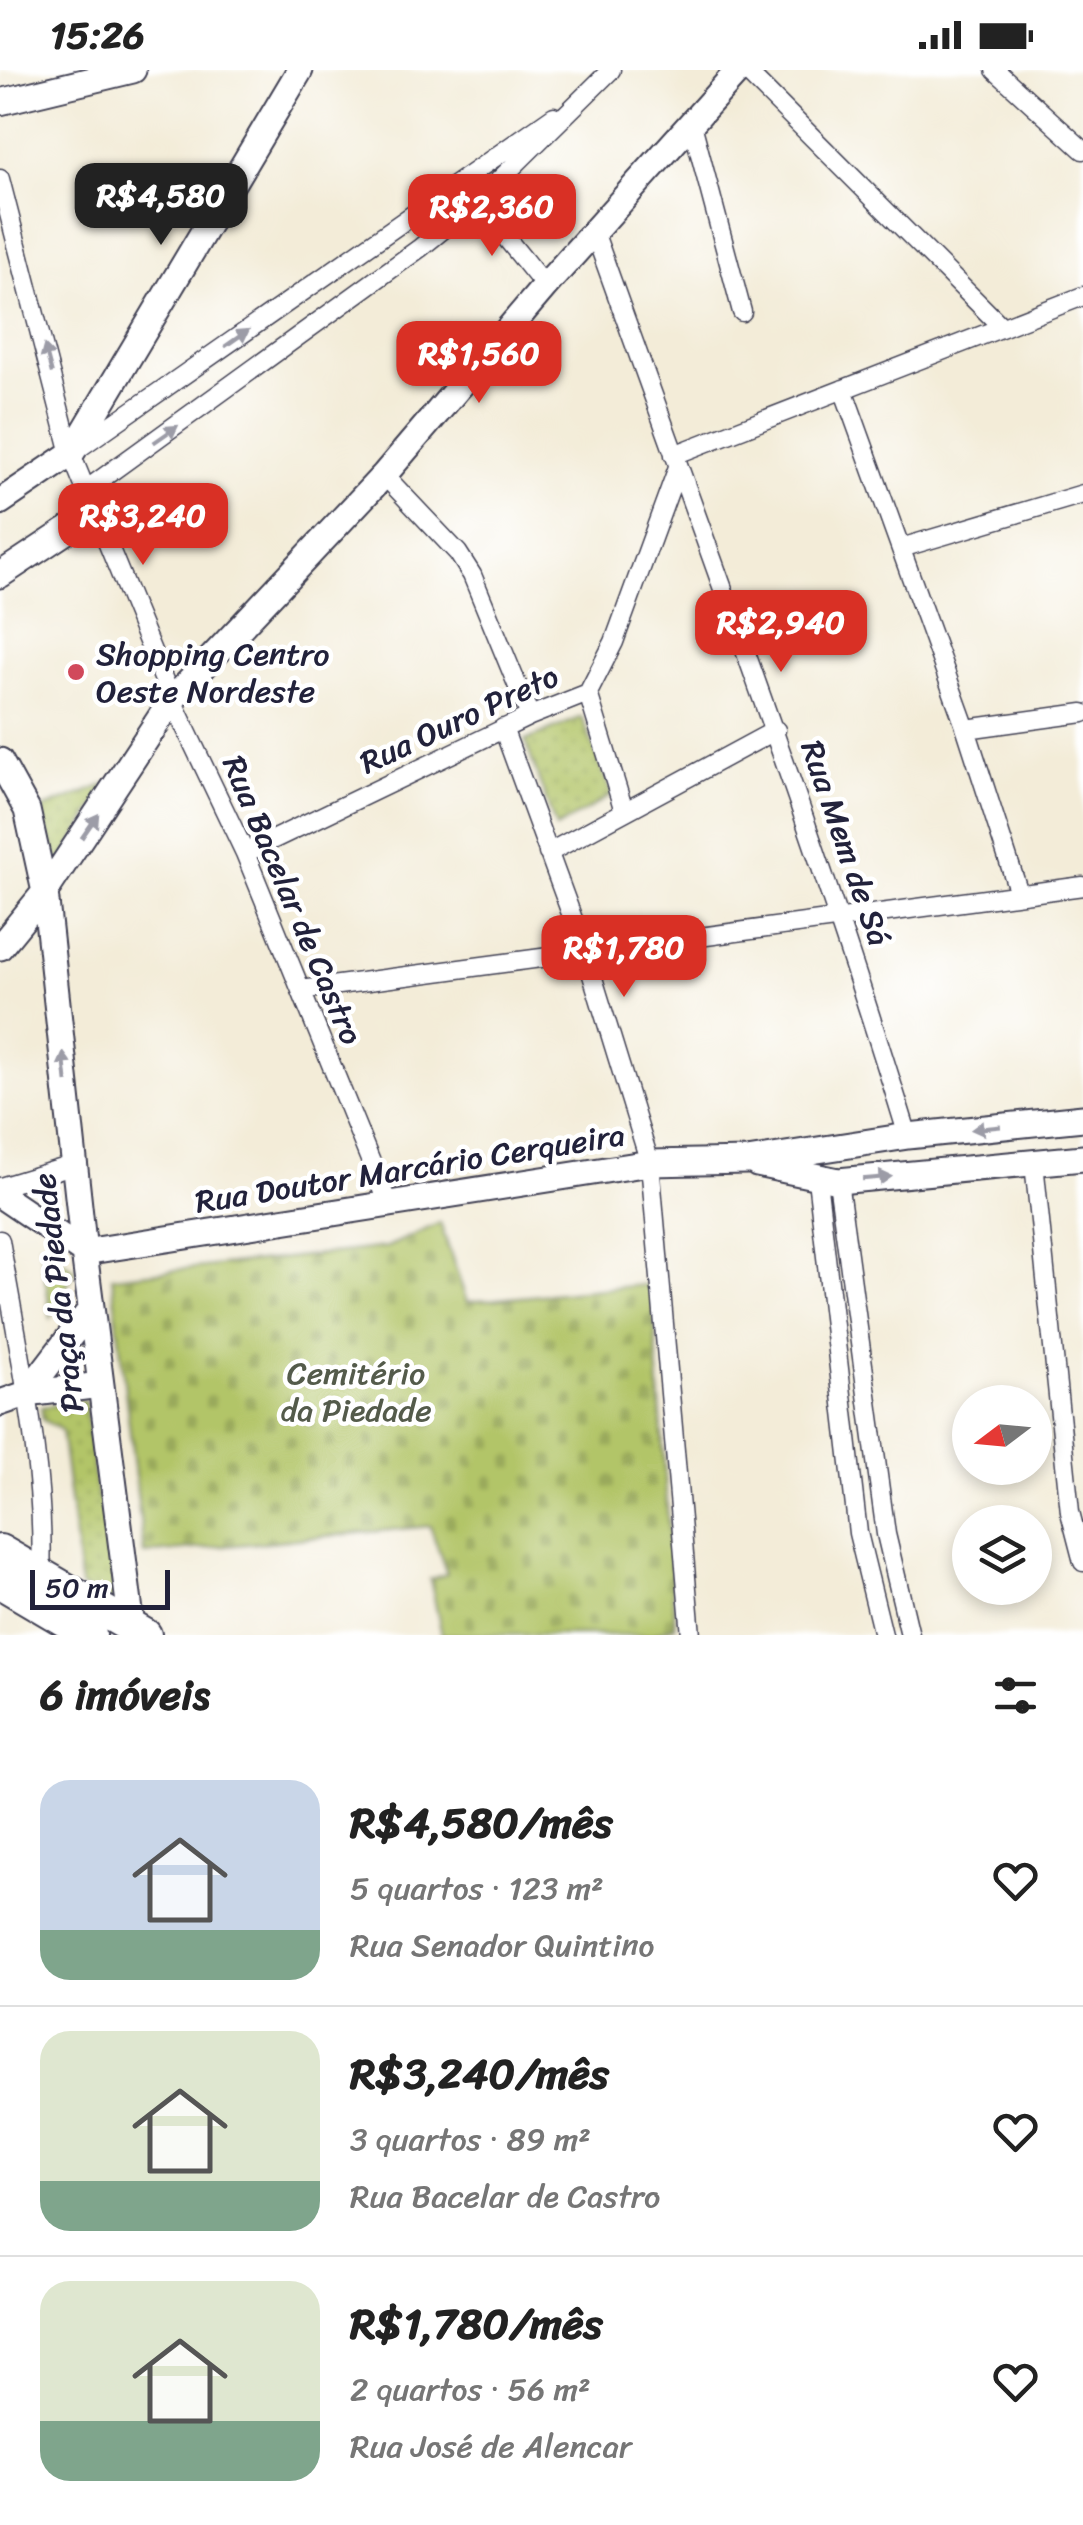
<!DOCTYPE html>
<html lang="pt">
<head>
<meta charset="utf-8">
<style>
  body { margin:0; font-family:Sriracha,sans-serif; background:#f2f2f2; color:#222; height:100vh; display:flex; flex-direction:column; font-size:38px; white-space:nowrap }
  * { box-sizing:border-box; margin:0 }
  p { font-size:32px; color:#767676 }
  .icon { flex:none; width:55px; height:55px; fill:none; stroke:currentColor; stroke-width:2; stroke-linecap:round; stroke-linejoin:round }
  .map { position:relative; height:1565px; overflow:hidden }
  .side { display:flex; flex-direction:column; background:#fff; flex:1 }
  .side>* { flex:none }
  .needle { width:65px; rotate:254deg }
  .fabs { position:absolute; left:952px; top:1315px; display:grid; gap:20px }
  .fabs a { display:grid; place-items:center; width:100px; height:100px; border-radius:50%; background:#fff; box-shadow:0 5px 15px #0003; font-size:50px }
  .scale { position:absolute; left:30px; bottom:25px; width:140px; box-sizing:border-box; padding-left:10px; border:5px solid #22223b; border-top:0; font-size:28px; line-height:35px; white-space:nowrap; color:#22223b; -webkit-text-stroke:8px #fff; paint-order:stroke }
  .price { position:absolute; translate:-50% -85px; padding:0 22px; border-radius:20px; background:#d93025; color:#fff; font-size:32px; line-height:65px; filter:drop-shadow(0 2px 5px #0008) }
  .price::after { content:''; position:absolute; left:50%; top:60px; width:30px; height:22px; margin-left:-15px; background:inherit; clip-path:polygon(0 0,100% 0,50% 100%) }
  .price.selected { background:#222; color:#fff }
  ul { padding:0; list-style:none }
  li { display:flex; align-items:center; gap:30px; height:250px; padding:0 40px }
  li+li { border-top:2px solid #e0e0e0 }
  li span { display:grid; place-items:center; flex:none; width:280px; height:200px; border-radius:30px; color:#555 }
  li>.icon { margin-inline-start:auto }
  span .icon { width:120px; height:120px; fill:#fffc; stroke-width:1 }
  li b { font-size:42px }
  h2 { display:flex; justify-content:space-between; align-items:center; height:120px; padding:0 40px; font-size:42px }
  .status { display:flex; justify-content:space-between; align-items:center; height:70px; padding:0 50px; background:#fff; direction:ltr }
  .status svg { height:28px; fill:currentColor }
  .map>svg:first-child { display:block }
  .cemetery { fill:url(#cemetery-stones); stroke:#6a7452; stroke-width:2.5 }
  .park { fill:url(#park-dots); stroke:#6a7452; stroke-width:2.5 }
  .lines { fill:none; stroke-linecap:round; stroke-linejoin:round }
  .street-casing { stroke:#414053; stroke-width:21 }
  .secondary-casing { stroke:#414053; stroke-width:29 }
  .highway-casing { stroke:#414053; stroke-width:36 }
  .street { stroke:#fff; stroke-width:18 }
  .secondary { stroke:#fff; stroke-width:25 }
  .highway { stroke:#fff; stroke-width:32 }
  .oneway { fill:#9c9ca7 }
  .poi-dot { fill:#d1495b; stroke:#fff; stroke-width:4 }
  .labels { text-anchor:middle; stroke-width:9; stroke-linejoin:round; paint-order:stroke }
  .poi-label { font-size:32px; fill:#22223b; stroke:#fff; text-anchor:start }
  .street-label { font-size:32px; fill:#22223b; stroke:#fff }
  .park-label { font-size:32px; fill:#545b4b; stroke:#fff }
</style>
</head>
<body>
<div class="status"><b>15:26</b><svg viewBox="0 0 49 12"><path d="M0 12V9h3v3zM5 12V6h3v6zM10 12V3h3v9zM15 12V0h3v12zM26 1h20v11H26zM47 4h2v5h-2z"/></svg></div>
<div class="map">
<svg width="1083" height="1565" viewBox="0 0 1083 1565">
  <defs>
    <pattern id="cemetery-stones" width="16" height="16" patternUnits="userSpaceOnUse" patternTransform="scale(2.5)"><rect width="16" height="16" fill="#b2c568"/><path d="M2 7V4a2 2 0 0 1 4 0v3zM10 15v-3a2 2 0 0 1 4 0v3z" fill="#99a95b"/></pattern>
    <pattern id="park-dots" width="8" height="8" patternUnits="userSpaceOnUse" patternTransform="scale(2.5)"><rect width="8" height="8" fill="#b2c568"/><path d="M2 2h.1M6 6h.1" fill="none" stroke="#99a95b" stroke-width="1.8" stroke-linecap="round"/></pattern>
  </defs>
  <rect width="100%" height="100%" fill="#fff"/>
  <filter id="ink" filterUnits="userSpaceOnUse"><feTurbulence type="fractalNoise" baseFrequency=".01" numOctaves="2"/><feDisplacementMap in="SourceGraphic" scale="20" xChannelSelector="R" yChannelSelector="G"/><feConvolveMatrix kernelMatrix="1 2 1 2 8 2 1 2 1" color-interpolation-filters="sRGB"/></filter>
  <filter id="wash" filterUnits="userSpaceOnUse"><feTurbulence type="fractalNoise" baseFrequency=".0048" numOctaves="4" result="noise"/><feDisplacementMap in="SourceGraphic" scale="40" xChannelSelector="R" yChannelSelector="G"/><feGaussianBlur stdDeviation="2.25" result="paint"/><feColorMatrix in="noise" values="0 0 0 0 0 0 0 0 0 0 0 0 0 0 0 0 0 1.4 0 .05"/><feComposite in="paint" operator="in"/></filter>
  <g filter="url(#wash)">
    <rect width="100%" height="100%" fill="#f3ecd8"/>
    <path class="cemetery" d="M 440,1153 L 467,1232 L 652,1214 L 675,1556 L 652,1565 L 442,1565 L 430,1509 L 447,1504 L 430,1456 L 144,1484 L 112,1207 L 387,1177 Z"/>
    <path class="park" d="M 582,647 L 612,725 L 556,758 L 525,671 Z
      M 109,713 L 59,795 L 40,740 Z
      M 40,1174 L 75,1200 L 51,1247 Z
      M 85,1331 L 97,1428 L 108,1432 L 124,1537 L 81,1517 L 61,1360 L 43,1350 L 41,1337 Z"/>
  </g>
  <g filter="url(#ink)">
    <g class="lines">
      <defs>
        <path id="street" d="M 745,0 L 1000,255
          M 995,0 L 1083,80
          M 692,54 L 742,242
          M 0,109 L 71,384 L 172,630 L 245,783 L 388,1134
          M 477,132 L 545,216
          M 595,164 C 702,464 815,761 908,1066
          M 843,319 L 966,659 L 1019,823
          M 79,378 L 554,46
          M 674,385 L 1083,226
          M 384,405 L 458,483 L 472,505 L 530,646
          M 86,420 L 420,178 L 477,132 L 611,0
          M 901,478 L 1083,424
          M 588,623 L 624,741
          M 503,658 L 584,879 L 650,1093 L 691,1565
          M 966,659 L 1083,643
          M 245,783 L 530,646 L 588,623 L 614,572 L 678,397
          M 548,783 L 776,660
          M 301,920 L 1083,816
          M 1034,1093 L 1070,1442 L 1083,1492
          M 817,1109 L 858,1463 L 883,1565
          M 838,1111 L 886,1464 L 910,1565
          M 0,1117 L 76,1094
          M 0,1170 C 18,1280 46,1394 41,1506"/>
        <path id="secondary" d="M 0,32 L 133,0
          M 0,432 L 71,384 L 300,0
          M 0,505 L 95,442
          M 0,691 L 27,740 L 45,822 L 84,1182 L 132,1557
          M 0,877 L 45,822 L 172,630 L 384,405 L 545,216 L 739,0
          M 757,1094 L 838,1111 L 1083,1088
          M 0,1125 L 84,1182 L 650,1093 L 747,1091 L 908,1066 L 1083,1048
          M 26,1324 L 101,1315
          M 0,1333 L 26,1324 L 91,1239"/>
        <path id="highway" d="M 0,1481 L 145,1565
          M 0,1512 L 90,1565"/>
      </defs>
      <use href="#street" class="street-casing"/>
      <use href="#secondary" class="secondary-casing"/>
      <use href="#highway" class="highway-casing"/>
      <use href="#street" class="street"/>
      <use href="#secondary" class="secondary"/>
      <use href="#highway" class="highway"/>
    </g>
    <defs><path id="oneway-solid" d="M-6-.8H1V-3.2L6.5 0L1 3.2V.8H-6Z" transform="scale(2.5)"/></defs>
    <g class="oneway">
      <use href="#oneway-solid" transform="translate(237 268) rotate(-35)"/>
      <use href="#oneway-solid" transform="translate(48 289) rotate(-105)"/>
      <use href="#oneway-solid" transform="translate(166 364) rotate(-35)"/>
      <use href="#oneway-solid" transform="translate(90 756) rotate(-55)"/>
      <use href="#oneway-solid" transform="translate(65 997) rotate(-96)"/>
      <use href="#oneway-solid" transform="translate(986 1058) rotate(174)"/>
      <use href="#oneway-solid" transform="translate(877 1108) rotate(-5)"/>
    </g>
  </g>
  <circle class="poi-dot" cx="76" cy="602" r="10"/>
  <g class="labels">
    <g class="poi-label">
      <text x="96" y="595">Shopping Centro<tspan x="96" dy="37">Oeste Nordeste</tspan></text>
    </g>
    <g class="street-label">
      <text transform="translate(459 649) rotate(-25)" y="11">Rua Ouro Preto</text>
      <text transform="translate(846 773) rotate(71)" y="11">Rua Mem de Sá</text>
      <text transform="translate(293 830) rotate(67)" y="11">Rua Bacelar de Castro</text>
      <text transform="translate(410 1098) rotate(-9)" y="11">Rua Doutor Marcário Cerqueira</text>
      <text transform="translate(58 1223) rotate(-97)" y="11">Praça da Piedade</text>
    </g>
    <g class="park-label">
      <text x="356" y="1314">Cemitério<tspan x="356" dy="37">da Piedade</tspan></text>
    </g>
  </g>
</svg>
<div class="fabs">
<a><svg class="needle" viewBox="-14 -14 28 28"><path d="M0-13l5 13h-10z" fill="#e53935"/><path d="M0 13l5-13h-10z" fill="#767676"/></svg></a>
<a><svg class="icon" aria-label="layers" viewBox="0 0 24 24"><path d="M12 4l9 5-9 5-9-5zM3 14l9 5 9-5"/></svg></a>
</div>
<div class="scale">50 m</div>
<b class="price selected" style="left:161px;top:178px">R$4,580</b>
<b class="price" style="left:492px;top:189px">R$2,360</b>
<b class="price" style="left:479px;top:336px">R$1,560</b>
<b class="price" style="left:143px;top:498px">R$3,240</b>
<b class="price" style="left:781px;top:605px">R$2,940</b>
<b class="price" style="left:624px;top:930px">R$1,780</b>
</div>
<section class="side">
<h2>6 imóveis<svg class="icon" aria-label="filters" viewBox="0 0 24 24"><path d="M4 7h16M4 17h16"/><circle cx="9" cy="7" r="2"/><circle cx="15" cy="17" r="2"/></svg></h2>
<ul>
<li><span style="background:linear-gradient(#c9d6e8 75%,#7fa58c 0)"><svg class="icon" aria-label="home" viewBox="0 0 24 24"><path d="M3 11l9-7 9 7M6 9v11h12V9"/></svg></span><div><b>R$4,580/mês</b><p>5 quartos · 123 m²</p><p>Rua Senador Quintino</p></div><svg class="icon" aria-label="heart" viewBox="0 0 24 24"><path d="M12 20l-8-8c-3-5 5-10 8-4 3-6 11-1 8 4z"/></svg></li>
<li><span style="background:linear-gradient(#dfe7d0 75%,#7fa58c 0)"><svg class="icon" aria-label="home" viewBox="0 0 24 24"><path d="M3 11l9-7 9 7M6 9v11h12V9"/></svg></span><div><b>R$3,240/mês</b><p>3 quartos · 89 m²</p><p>Rua Bacelar de Castro</p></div><svg class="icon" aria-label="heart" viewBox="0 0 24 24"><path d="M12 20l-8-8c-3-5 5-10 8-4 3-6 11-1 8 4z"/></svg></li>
<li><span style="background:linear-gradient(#dfe7d0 70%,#7fa58c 0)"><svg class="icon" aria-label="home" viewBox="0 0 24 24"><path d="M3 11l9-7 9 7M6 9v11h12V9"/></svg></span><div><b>R$1,780/mês</b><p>2 quartos · 56 m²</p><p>Rua José de Alencar</p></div><svg class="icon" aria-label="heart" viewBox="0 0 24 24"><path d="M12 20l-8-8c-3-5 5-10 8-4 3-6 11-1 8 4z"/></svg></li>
</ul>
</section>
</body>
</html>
